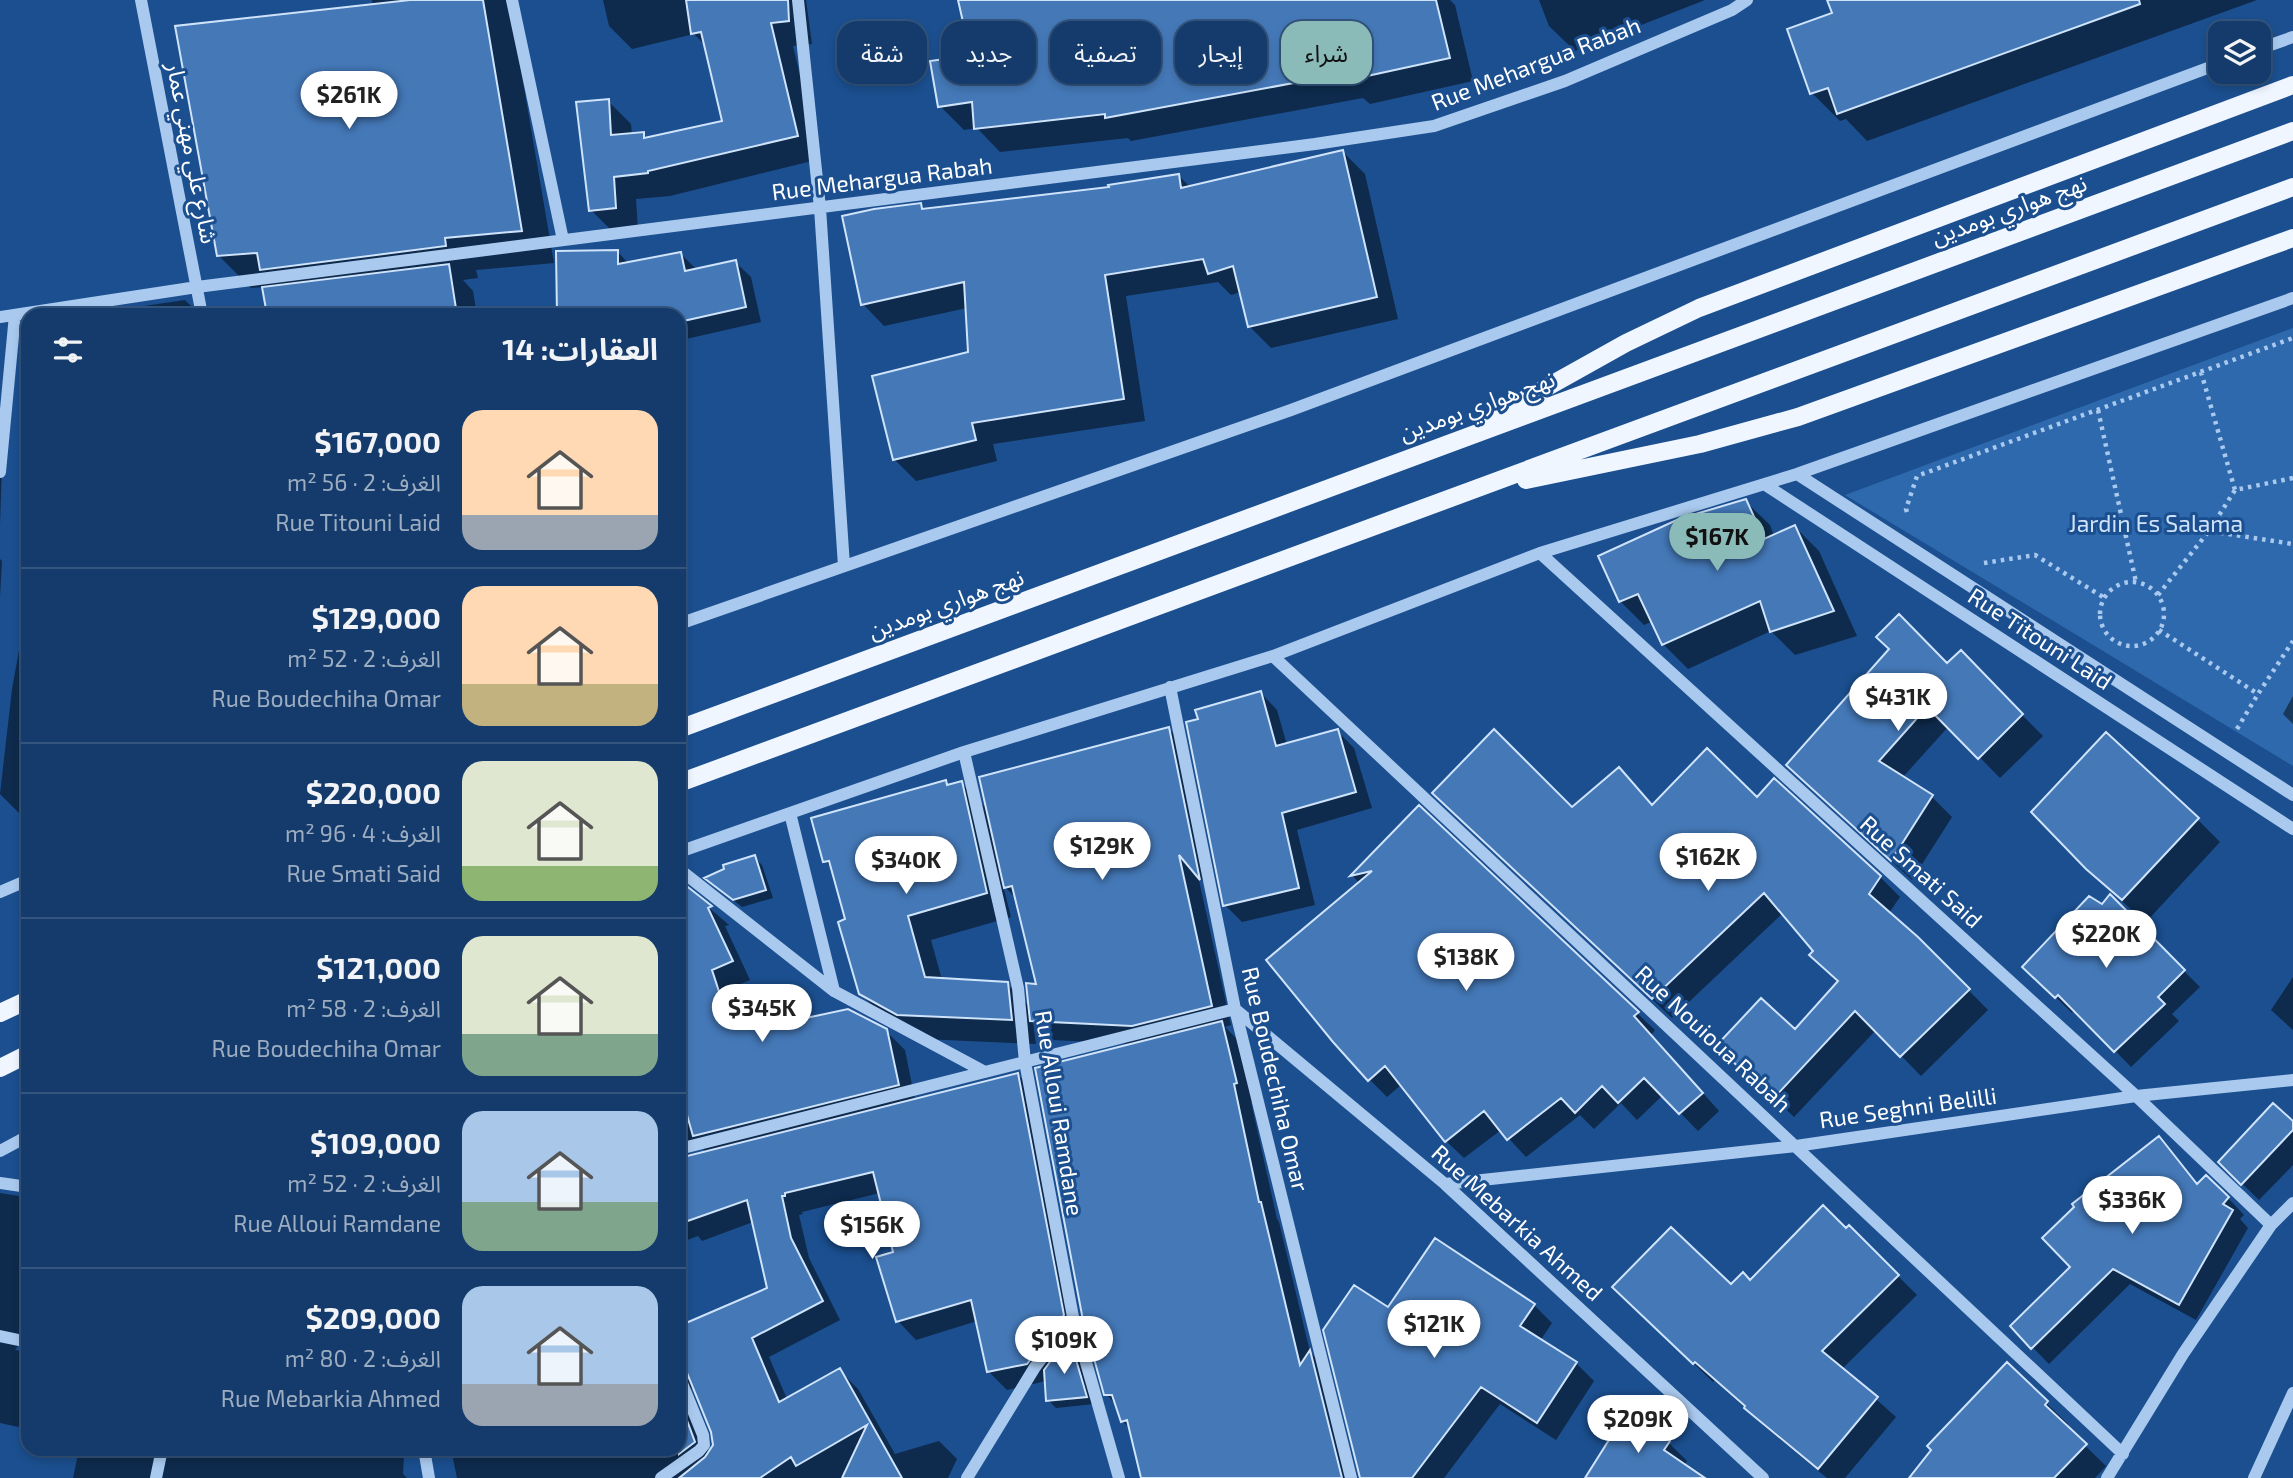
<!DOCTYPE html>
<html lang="ar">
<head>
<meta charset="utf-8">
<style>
  body { margin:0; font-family:"Exo 2","Noto Sans Arabic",sans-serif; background:#1d4271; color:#f1f3f6; direction:rtl; height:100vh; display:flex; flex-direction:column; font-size:26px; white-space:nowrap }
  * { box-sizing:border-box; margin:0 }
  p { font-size:23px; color:#9dadc1 }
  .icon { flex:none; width:38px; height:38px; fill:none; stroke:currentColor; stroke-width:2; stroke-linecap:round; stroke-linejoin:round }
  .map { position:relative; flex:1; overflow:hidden; direction:ltr }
  .side { position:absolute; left:21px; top:308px; width:665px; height:1148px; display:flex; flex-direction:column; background:#143b6b; border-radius:21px; box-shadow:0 4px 10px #0003,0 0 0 2px #33557e; direction:rtl }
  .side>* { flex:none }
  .banner { position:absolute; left:707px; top:21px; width:665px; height:63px; direction:rtl; display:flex; gap:14px }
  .tools { position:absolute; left:2208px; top:21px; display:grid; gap:14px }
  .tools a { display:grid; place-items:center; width:63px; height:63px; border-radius:14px; background:#143b6b; box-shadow:0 4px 10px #0003,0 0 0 2px #33557e; font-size:35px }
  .price { position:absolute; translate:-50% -60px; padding:0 16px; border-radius:24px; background:#fff; color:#222; font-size:23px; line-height:46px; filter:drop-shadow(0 2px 4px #0008) }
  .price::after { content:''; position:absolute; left:50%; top:42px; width:21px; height:16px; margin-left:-10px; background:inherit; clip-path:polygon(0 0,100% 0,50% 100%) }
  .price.selected { background:#8bbbb9; color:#111 }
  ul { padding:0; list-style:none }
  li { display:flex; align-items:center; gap:21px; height:175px; padding:0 28px }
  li+li { border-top:2px solid #33557e }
  li span { display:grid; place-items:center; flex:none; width:196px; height:140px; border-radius:21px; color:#555 }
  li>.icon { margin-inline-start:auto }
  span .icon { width:84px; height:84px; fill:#fffc; stroke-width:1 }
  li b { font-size:30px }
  h2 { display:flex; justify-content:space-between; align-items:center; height:84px; padding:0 28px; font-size:30px }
  .chip { padding:0 24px; border-radius:21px; background:#143b6b; box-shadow:0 4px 10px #0003,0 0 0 2px #33557e; font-size:24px; line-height:63px }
  .chip.selected { background:#8bbbb9; color:#111 }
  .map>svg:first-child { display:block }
  .green { fill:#2e69ad }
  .shadow { fill:#0007; fill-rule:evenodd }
  .building { fill:#4478b7; stroke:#cfe3fa; stroke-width:2 }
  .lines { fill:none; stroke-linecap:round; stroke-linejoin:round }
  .path { stroke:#a9c9ee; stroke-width:4.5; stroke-dasharray:3.5 5; stroke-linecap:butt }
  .minor { stroke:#a9c9ee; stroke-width:12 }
  .major { stroke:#f0f6ff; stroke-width:18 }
  .labels { text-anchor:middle; stroke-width:6; stroke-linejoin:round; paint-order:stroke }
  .street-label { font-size:23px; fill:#fff; stroke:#1b4f8f }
  .park-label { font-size:23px; fill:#cfe3fa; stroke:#1b4f8f }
</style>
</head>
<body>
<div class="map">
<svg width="2293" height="1478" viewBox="0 0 2293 1478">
  <rect width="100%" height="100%" fill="#1b4f8f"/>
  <path class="green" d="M 2293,328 L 2293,766 L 1845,495 Z"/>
  <path class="shadow" d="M 372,0 L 509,0 L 554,263 L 476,270 L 478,278 L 463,280 L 473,291 L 477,315 L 269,315 L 264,287 L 251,288 L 218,255 L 373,6 Z
    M 603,0 L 806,0 L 812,44 L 793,46 L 820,159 L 670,196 L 636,199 L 638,231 L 614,233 L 591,210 L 608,101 L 631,124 L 632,135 L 643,133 L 648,139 L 724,122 L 707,47 L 694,34 L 632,49 L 609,26 Z
    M 960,0 L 1450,0 L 1455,5 L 1473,81 L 1370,104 L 1363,98 L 1131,141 L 1128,138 L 1000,152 L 977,128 L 964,130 L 940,106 L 968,57 L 965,22 Z
    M 1539,0 L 1705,0 L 1575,51 L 1549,26 Z
    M 1829,0 L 2257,0 L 1867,141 L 1846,119 L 1840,121 L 1812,93 L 1835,14 Z
    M 1343,152 L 1365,174 L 1398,319 L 1271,348 L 1249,326 L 1241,292 L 1231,295 L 1218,282 L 1126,296 L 1145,421 L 993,444 L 997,461 L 916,481 L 894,459 L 970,353 L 967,308 L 884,326 L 863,304 L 920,205 L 926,211 L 1111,189 L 1179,176 L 1190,187 Z
    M 617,251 L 629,264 L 681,254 L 697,270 L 735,262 L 751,277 L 761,322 L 686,339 L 683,336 L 679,337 L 679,315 L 558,315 Z
    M 185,300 L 200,315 L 83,315 Z
    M 0,432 L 3,435 L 0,525 Z
    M 1745,501 L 1770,525 L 1774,536 L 1795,527 L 1819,551 L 1857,636 L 1795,655 L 1771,631 L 1688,669 L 1663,644 L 1653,621 L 1644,625 L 1620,601 Z
    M 0,559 L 2,561 L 0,597 Z
    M 28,601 L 28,817 L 22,816 L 0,794 L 12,689 Z
    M 1960,653 L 2043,736 L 2000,778 L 1949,726 L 1902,778 L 1932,797 L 1952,817 L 1912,880 L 1809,785 Z
    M 1261,693 L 1277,710 L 1287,745 L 1337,731 L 1354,748 L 1372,808 L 1297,830 L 1315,905 L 1242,922 L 1225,905 Z
    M 2293,696 L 2293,724 L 2283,714 Z
    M 1169,729 L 1188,748 L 1218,896 L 1198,876 L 1231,1025 L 1225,1027 L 1240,1042 L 1254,1101 L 1251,1102 L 1277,1219 L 1279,1222 L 1310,1352 L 1328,1370 L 1356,1478 L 1143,1478 L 1131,1429 L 1122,1421 L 1117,1406 L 1106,1394 L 1134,1044 L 1052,1040 L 1033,1022 L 1036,1044 L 923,1039 L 885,1018 L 860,993 L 847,921 L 833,869 L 825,861 L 945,782 L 950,786 L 961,783 L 988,810 ZM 1003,885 L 1017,899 L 1038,986 L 1030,1007 L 1007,984 L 942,980 L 931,940 L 1011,917 Z
    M 1619,769 L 1653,806 L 1758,799 L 1880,877 L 1900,897 L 1889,913 L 1917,938 L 1988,1010 L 1921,1076 L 1876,1030 L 1794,1117 L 1739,1065 L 1795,1031 L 1839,982 L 1811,955 L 1815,951 L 1783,913 L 1672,1018 L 1454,813 L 1572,809 Z
    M 1419,808 L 1655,1030 L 1651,1035 L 1719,1111 L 1698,1131 L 1663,1095 L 1637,1120 L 1621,1103 L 1594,1129 L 1580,1115 L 1526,1157 L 1501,1130 L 1464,1158 L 1446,1141 L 1402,1084 L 1387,1097 L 1370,1080 L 1335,1041 L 1360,884 L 1353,876 Z
    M 2033,812 L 2197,819 L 2220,842 L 2146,922 L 2111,892 Z
    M 754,857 L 762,865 L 773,898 L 742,907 L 714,885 L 727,870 Z
    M 686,888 L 729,925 L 725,926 L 750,980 L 729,989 L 741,1024 L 773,1014 L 784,1025 L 886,1031 L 905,1050 L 915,1100 L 1018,1075 L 1036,1093 L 1081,1334 L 1074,1343 L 1077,1346 L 1094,1404 L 1056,1408 L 1048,1400 L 1046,1381 L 1007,1390 L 988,1371 L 977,1321 L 916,1340 L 898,1321 L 895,1253 L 880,1193 L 802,1212 L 803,1214 L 799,1215 L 809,1258 L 840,1320 L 769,1357 L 787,1399 L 839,1370 L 858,1389 L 895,1454 L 939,1441 L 957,1459 L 948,1478 L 457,1478 L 452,1454 L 458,1453 L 457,1449 L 679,1449 L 679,1328 L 769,1289 L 753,1222 L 702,1241 L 698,1236 L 679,1243 L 679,890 ZM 697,1143 L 706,1152 L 689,1156 L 688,1150 ZM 694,1386 L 713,1431 L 714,1448 L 710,1454 L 688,1398 L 690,1390 Z
    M 2110,897 L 2200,987 L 2172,1014 L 2179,1021 L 2131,1067 L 2075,1009 L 2072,1013 L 2025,967 L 2102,907 Z
    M 2293,977 L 2293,1030 L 2271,1010 Z
    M 2293,1123 L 2293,1165 L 2259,1200 L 2220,1162 Z
    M 2158,1139 L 2198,1185 L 2206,1177 L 2228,1198 L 2244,1215 L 2240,1219 L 2248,1228 L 2196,1320 L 2130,1284 L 2049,1364 L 2012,1326 L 2072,1267 L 2076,1207 Z
    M 0,1193 L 19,1196 L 28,1202 L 28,1348 L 18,1346 L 15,1350 L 28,1352 L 28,1429 L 0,1423 Z
    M 1849,1227 L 1917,1295 L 1842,1369 L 1896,1417 L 1845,1478 L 1827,1478 L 1765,1427 L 1715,1380 L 1713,1382 L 1634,1306 L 1751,1282 Z
    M 1534,1305 L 1552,1323 L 1540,1341 L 1576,1363 L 1594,1381 L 1556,1440 L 1500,1404 L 1444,1478 L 1361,1478 L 1389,1310 Z
    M 2007,1365 L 2068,1424 L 2065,1426 L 2106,1466 L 2095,1478 L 1911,1478 Z
    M 1669,1443 L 1687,1461 L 1684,1466 L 1702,1478 L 1587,1478 Z
    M 79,1449 L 398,1449 L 404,1456 L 403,1474 L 407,1478 L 73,1478 Z"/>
  <path class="building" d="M 410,0 L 483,0 L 522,231 L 445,238 L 446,246 L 260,270 L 257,253 L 217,256 L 175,26 Z
    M 686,0 L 788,0 L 789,21 L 771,23 L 798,136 L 648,171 L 648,173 L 614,177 L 616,208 L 589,211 L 576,102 L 609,99 L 611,135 L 644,132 L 644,138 L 722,121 L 701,32 L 691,34 Z
    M 958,0 L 1436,0 L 1450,58 L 1344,81 L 1342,74 L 1105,118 L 1105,114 L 974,129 L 972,102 L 938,107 L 930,61 L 966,56 L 963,22 Z
    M 1827,0 L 2139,0 L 2140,4 L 1837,114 L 1828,88 L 1810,94 L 1787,29 L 1832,13 Z
    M 1343,150 L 1377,297 L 1248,327 L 1233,266 L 1208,274 L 1203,259 L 1105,275 L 1124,399 L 972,423 L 976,440 L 893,460 L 872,376 L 968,352 L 964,282 L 861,305 L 842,216 L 874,209 L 921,203 L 922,209 L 1109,187 L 1108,185 L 1179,174 L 1181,188 Z
    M 618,250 L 618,264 L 681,252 L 685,271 L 736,260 L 746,307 L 679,322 L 679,315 L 557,315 L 556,251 Z
    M 449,264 L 457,315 L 267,315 L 262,287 Z
    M 1746,499 L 1764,539 L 1795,525 L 1834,611 L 1770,632 L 1760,601 L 1662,645 L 1638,594 L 1619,602 L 1598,556 L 1679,519 Z
    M 1899,614 L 1947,663 L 1961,650 L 2023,714 L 1978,759 L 1927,707 L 1879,761 L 1933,795 L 1891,861 L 1786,765 L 1889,649 L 1876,637 Z
    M 1261,691 L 1276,746 L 1338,729 L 1356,792 L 1282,813 L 1299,888 L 1223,906 L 1186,722 L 1198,719 L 1195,710 Z
    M 1169,727 L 1200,880 L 1179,855 L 1212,1006 L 1132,1026 L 1030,1021 L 1026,983 L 1036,984 L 1012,886 L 1004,888 L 979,777 Z
    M 1494,729 L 1572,807 L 1619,767 L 1652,805 L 1707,748 L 1757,797 L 1774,778 L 1881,876 L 1869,894 L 1918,937 L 1970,989 L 1900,1057 L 1855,1011 L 1773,1099 L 1716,1046 L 1761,998 L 1795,1029 L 1838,981 L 1809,955 L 1813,951 L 1764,893 L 1652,999 L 1432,793 Z
    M 2106,732 L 2199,818 L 2122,900 L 2086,869 L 2031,812 Z
    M 946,780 L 947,785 L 962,781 L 987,893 L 908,916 L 925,977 L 1008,982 L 1012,1020 L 897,1015 L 859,994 L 838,922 L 845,919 L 829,861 L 823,862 L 811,818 Z
    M 1419,805 L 1639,1012 L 1634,1016 L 1703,1093 L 1679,1114 L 1644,1078 L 1618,1103 L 1602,1086 L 1575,1113 L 1561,1098 L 1507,1140 L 1484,1111 L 1445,1142 L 1385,1066 L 1368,1081 L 1333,1042 L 1266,960 L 1372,871 L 1350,876 Z
    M 755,855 L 766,890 L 733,900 L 704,878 L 724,869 L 723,865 Z
    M 679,880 L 712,906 L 708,908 L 733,961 L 712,970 L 730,1025 L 774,1012 L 778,1024 L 848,1009 L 887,1029 L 899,1085 L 693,1136 L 679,1087 Z
    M 2110,894 L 2185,970 L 2158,997 L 2165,1004 L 2114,1052 L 2058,995 L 2055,998 L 2022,967 L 2089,896 L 2102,904 Z
    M 1222,1021 L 1237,1083 L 1234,1084 L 1259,1202 L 1261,1202 L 1300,1365 L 1310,1350 L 1342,1478 L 1141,1478 L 1127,1420 L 1121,1422 L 1112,1395 L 1104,1395 L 1082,1315 L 1035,1068 Z
    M 1018,1073 L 1064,1315 L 1027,1364 L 987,1372 L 971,1300 L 896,1322 L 876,1257 L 893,1252 L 873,1172 L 785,1193 L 785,1196 L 782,1196 L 791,1238 L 823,1301 L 752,1338 L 779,1402 L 840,1368 L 902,1478 L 842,1478 L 867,1425 L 796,1466 L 791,1457 L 760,1478 L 679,1478 L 705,1457 L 713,1445 L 711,1432 L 687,1373 L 679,1367 L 679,1326 L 767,1288 L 747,1200 L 679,1224 L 679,1158 Z
    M 2273,1103 L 2293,1121 L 2293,1130 L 2241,1185 L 2218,1162 Z
    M 2159,1136 L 2197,1184 L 2206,1175 L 2229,1197 L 2223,1204 L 2233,1210 L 2179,1305 L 2113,1269 L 2031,1349 L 2010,1326 L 2070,1267 L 2042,1238 L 2074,1207 L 2072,1204 Z
    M 1823,1205 L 1846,1228 L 1849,1225 L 1899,1275 L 1822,1351 L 1878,1397 L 1818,1469 L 1744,1408 L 1745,1406 L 1695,1362 L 1693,1364 L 1612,1287 L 1671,1227 L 1731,1284 L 1743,1272 L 1750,1280 Z
    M 1435,1238 L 1535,1304 L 1520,1326 L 1577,1362 L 1537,1423 L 1481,1387 L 1412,1478 L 1360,1478 L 1323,1330 L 1354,1285 L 1388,1307 Z
    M 1069,1336 L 1087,1397 L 1046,1401 L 1044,1370 Z
    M 2007,1362 L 2048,1401 L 2045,1405 L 2087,1444 L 2054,1478 L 1909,1478 L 1931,1450 L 1927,1446 Z
    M 679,1399 L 695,1442 L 679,1454 Z
    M 1626,1413 L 1670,1441 L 1664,1450 L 1705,1478 L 1585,1478 Z"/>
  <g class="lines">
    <path class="path" d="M 2201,372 L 2235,490
      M 2098,410 L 2136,582
      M 2293,478 L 2235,490 L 2209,531 L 2293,544
      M 1907,512 L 1906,509 L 1917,476 L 2293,338
      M 1984,563 L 2035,555 L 2103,597
      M2100 614a32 32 0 1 1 64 0a32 32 0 1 1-64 0Z
      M 2158,595 L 2209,531
      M 2159,630 L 2258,694 L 2293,641
      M 2237,729 L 2258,694"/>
    <path class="minor" d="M 141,0 L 202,315
      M 512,0 L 563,240
      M 798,0 L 820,208 L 844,566
      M 2259,49 L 2293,37
      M 0,317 L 197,287 L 1315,144 L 1434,126 L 1565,81 L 1732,10 L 1747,0
      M 0,472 L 15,315
      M 1797,474 L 2293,795
      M 1764,484 L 2293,829
      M 1540,553 L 2136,1096 L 2271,1225
      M 679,624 L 1291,410 L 2221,63
      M 1273,656 L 2123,1454
      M 1170,687 L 1235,1009 L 1351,1478
      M 964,752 L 1018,988 L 1025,1062 L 1073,1317 L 1119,1478
      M 790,813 L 834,991
      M 679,852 L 964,752 L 1273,656 L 1540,553 L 1797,474 L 2293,298
      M 679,869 L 834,991 L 985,1072
      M 0,892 L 28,880
      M 679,1133 L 683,1148
      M 679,1149 L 1235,1009 L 1445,1184 L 1763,1478
      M 0,1151 L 28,1136
      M 0,1183 L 28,1187
      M 1445,1184 L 1796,1146 L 2136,1096 L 2293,1080
      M 0,1336 L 28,1342
      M 424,1449 L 429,1478
      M 156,1478 L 162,1449
      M 661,1478 L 699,1451 L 704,1445 L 703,1435 L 679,1376
      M 967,1478 L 1035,1367 L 1073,1317
      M 2107,1478 L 2183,1354 L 2271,1225 L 2293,1203
      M 2254,1478 L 2293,1393"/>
    <path class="major" d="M 1490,419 L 1626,343 L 1699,308 L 2293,85
      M 1526,480 L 1700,444 L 1798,417 L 2293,238
      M 679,729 L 2293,131
      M 679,783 L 2293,187
      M 0,1013 L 28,1000
      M 0,1068 L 28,1054"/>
  </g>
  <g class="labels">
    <g class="street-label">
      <text transform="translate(1536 64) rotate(-21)" y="8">Rue Mehargua Rabah</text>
      <text transform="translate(192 153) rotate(79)" y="8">شارع علي مهني عمار</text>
      <text transform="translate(882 179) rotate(-7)" y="8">Rue Mehargua Rabah</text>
      <text transform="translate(2009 210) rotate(-20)" y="8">نهج هواري بومدين</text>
      <text transform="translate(1477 406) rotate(-20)" y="8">نهج هواري بومدين</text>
      <text transform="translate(946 604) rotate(-20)" y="8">نهج هواري بومدين</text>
      <text transform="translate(2040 639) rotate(33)" y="8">Rue Titouni Laid</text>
      <text transform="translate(1921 872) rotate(42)" y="8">Rue Smati Said</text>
      <text transform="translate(1713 1039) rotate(43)" y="8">Rue Nouioua Rabah</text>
      <text transform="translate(1275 1079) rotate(77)" y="8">Rue Boudechiha Omar</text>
      <text transform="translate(1908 1108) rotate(-8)" y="8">Rue Seghni Belilli</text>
      <text transform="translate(1059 1113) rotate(81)" y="8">Rue Alloui Ramdane</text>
      <text transform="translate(1517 1223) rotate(42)" y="8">Rue Mebarkia Ahmed</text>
    </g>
    <g class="park-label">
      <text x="2156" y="532">Jardin Es Salama</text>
    </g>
  </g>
</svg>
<div class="tools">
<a><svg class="icon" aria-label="layers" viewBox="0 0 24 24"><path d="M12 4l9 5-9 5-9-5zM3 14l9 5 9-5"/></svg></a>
</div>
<b class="price" style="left:349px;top:131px">$261K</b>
<b class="price selected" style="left:1717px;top:573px">$167K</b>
<b class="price" style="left:1898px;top:733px">$431K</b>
<b class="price" style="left:1102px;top:882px">$129K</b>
<b class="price" style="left:1708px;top:893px">$162K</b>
<b class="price" style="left:906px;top:896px">$340K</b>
<b class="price" style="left:2106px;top:970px">$220K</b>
<b class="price" style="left:1466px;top:993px">$138K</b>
<b class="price" style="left:762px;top:1044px">$345K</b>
<b class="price" style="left:2132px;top:1236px">$336K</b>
<b class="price" style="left:872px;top:1261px">$156K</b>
<b class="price" style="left:1434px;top:1360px">$121K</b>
<b class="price" style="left:1064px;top:1376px">$109K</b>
<b class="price" style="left:1638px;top:1455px">$209K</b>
<div class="banner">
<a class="chip selected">شراء</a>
<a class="chip">إيجار</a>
<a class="chip">تصفية</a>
<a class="chip">جديد</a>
<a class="chip">شقة</a>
</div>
<section class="side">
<h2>العقارات: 14<svg class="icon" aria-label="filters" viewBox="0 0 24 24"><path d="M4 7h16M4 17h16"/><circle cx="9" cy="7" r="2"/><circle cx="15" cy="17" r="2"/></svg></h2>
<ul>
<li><span style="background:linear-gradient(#ffd9b3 75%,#9aa5b1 0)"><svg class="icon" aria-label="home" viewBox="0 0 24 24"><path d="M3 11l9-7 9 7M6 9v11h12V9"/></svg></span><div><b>$167,000</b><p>الغرف: 2 · 56 m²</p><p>Rue Titouni Laid</p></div></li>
<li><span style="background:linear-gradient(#ffd9b3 70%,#c2b280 0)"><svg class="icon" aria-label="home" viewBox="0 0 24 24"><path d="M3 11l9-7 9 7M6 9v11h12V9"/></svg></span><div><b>$129,000</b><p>الغرف: 2 · 52 m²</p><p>Rue Boudechiha Omar</p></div></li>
<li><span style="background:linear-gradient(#dfe7d0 75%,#8fb573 0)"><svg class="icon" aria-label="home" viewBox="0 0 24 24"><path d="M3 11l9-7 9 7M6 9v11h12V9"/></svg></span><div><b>$220,000</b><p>الغرف: 4 · 96 m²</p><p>Rue Smati Said</p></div></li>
<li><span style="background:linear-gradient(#dfe7d0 70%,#7fa58c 0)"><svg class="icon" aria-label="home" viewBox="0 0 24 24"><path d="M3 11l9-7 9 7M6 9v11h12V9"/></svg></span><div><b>$121,000</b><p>الغرف: 2 · 58 m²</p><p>Rue Boudechiha Omar</p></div></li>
<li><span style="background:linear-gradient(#a9c7e8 65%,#7fa58c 0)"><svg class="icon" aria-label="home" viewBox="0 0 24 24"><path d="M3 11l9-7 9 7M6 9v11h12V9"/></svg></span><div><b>$109,000</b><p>الغرف: 2 · 52 m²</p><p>Rue Alloui Ramdane</p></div></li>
<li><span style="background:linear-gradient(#a9c7e8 70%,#9aa5b1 0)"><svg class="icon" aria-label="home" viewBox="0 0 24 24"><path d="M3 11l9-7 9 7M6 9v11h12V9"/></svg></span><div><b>$209,000</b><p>الغرف: 2 · 80 m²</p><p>Rue Mebarkia Ahmed</p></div></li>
</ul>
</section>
</div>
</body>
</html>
